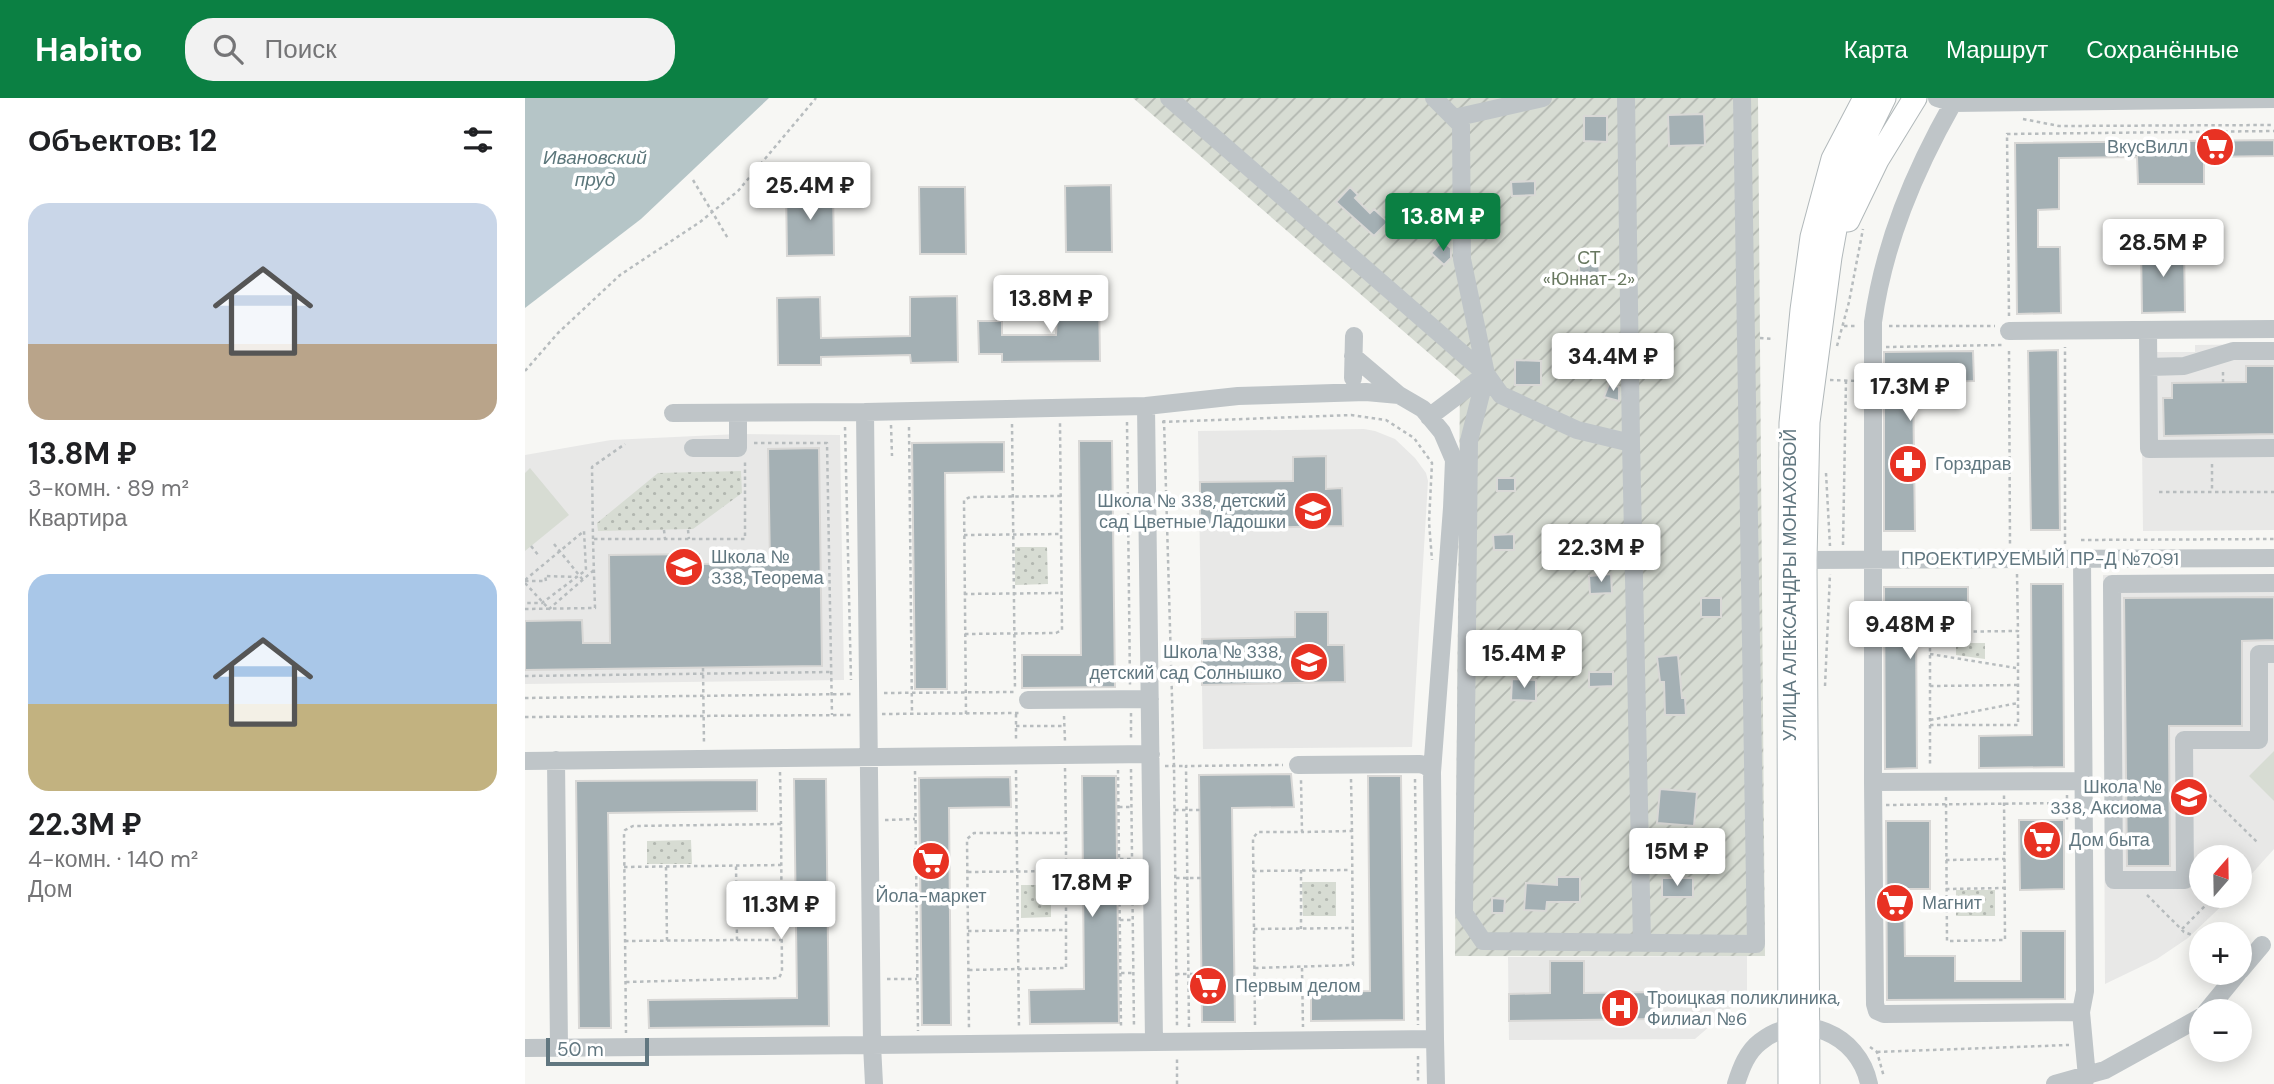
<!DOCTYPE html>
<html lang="ru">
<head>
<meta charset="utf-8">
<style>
  body { margin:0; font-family:"DM Sans",sans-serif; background:#f2f2f2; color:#202124; height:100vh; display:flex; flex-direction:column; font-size:26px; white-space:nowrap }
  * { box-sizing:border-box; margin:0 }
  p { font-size:23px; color:#757577 }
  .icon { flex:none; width:38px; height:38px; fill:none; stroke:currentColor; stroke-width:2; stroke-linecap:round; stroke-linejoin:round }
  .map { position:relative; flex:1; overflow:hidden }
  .sheet { display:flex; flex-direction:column; background:#fff; width:525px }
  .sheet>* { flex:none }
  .needle { width:46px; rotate:20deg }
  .tools { position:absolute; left:1664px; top:747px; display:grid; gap:14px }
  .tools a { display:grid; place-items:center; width:63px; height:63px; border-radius:50%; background:#fff; box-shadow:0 4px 18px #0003; font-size:35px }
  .scale { position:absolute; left:21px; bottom:18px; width:103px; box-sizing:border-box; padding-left:7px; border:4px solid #617780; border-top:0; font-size:19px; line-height:24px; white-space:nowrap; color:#617780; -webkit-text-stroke:5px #fff; paint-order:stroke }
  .price { position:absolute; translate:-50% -60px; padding:0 16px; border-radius:7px; background:#fff; color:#222; font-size:23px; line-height:46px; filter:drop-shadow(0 2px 4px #0008) }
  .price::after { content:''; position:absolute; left:50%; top:42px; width:21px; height:16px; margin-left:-10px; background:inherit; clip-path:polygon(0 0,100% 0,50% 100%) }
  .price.on { background:#0b8043; color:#fff }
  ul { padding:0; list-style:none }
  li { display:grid; align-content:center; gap:14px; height:371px; padding:0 28px }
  li span { display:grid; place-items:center; height:217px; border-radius:21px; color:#555 }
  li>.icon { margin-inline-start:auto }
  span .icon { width:126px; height:126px; fill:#fffc; stroke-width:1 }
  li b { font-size:30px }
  h2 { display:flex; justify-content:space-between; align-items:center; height:84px; padding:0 28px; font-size:30px }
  header { display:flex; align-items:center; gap:42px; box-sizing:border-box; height:98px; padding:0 35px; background:#0b8043; color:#fff }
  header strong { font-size:33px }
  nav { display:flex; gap:38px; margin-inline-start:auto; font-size:24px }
  .search { width:490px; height:63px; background:#f2f2f2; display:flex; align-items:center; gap:18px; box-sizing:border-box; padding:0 24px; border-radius:28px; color:#757577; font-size:26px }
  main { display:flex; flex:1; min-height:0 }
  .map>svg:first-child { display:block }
  .built { fill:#e8e8e7 }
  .park { fill:url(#park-dots) }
  .garden { fill:url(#garden-furrows) }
  .pitch { fill:#d7dcd3 }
  .water { fill:#b5c5c7 }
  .building { fill:#a4b0b4; stroke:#d9d8d6; stroke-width:2 }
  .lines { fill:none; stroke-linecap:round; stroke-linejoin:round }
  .major-casing { stroke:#b1b8ba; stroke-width:25 }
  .path { stroke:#b7bcbe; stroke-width:2.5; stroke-dasharray:3.5 3.5; stroke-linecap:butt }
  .minor { stroke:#bfc5c8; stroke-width:18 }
  .major { stroke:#fff; stroke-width:23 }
  .labels { text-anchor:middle; stroke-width:7; stroke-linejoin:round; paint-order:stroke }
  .poi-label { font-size:18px; fill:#617780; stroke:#fff; text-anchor:start }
  .park-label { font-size:18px; fill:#687860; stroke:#fff }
  .street-label { font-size:18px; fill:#617780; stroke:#fff }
  .water-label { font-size:19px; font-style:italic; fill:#5c777b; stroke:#fff }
</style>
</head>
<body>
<header>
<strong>Habito</strong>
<div class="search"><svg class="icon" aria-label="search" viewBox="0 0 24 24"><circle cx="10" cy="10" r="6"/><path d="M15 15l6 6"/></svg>Поиск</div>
<nav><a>Карта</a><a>Маршрут</a><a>Сохранённые</a></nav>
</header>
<main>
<section class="sheet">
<h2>Объектов: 12<svg class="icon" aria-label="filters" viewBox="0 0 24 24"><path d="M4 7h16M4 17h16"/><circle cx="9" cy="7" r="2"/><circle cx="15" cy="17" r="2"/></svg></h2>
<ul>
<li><span style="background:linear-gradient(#c9d6e8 65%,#b9a48a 0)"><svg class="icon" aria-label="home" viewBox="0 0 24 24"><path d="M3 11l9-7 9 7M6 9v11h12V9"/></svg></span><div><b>13.8M ₽</b><p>3-комн. · 89 m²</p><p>Квартира</p></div></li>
<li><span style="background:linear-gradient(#a9c7e8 60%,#c2b280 0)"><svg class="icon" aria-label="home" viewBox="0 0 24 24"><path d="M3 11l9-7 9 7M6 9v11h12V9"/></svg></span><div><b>22.3M ₽</b><p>4-комн. · 140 m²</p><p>Дом</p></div></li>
</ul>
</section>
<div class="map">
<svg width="1749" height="986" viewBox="0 0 1749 986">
  <defs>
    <pattern id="park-dots" width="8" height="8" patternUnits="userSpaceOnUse" patternTransform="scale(1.75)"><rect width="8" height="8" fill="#d7dcd3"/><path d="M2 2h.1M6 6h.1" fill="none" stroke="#b2b7b0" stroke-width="1.8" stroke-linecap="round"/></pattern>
    <pattern id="garden-furrows" width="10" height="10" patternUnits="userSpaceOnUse" patternTransform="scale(1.75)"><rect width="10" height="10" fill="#d7dcd3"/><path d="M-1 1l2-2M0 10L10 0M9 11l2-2" fill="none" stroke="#b2b7b0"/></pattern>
  </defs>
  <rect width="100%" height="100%" fill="#f7f7f4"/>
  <path class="built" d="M 1749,246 L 1749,432 L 1618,433 L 1616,254 L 1670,254 L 1670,247 Z
    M 839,331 L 850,333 L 870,341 L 890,360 L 901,375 L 903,383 L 887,649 L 678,651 L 673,333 Z
    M 213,336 L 315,337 L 319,582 L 0,586 L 0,357 L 86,342 Z
    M 1749,476 L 1749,751 L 1715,789 L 1715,760 L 1676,760 L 1676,798 L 1707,798 L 1663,840 L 1632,861 L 1580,886 L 1578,477 Z
    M 1222,858 L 1222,896 L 1170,941 L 984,942 L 983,859 Z"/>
  <path class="park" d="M 216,373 L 217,395 L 168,431 L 73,433 L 72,425 L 133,375 Z
    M 490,449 L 522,449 L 523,486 L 490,487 Z
    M 1431,545 L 1460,545 L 1460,561 L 1431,557 Z
    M 166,742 L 167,766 L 122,766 L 122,743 Z
    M 811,784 L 811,818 L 778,818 L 777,784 Z
    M 496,787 L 516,787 L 516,798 L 526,798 L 526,819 L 496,820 Z
    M 1431,792 L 1470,792 L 1470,818 L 1431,818 Z"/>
  <path class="garden" d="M 608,0 L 1233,0 L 1240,858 L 930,858 L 935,282 Z"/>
  <path class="pitch" d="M 5,370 L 44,417 L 0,453 L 0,375 Z
    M 1749,653 L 1749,703 L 1724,678 Z"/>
  <path class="water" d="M 0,0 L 244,0 L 116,121 L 0,210 Z"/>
  <path class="building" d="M 1179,16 L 1180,47 L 1144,48 L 1143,17 Z
    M 1059,18 L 1082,18 L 1082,44 L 1059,43 Z
    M 1749,42 L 1749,58 L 1679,59 L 1679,86 L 1613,86 L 1612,59 L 1534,60 L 1534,111 L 1513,112 L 1513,149 L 1535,149 L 1536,215 L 1492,216 L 1490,45 Z
    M 1010,83 L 1010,97 L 987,98 L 986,84 Z
    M 586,87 L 587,154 L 541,154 L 540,88 Z
    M 394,89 L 440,89 L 441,156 L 395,156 Z
    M 825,89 L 833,97 L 830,100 L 845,115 L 849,111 L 863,124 L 849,138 L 811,104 Z
    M 308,90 L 309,157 L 262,158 L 261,91 Z
    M 917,143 L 926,150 L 926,160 L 919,167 L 906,155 Z
    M 1659,147 L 1660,214 L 1617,215 L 1616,148 Z
    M 1073,159 L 1076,186 L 1056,188 L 1053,161 Z
    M 574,196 L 575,263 L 477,264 L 477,256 L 454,256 L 453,223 L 477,223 L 477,237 L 531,237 L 533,197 Z
    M 432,198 L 433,264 L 386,265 L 385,257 L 296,259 L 296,267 L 253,267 L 252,200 L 295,199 L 296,240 L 385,238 L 385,199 Z
    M 1533,252 L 1535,432 L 1506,432 L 1503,253 Z
    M 1448,253 L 1449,283 L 1388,284 L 1390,433 L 1359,433 L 1359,254 Z
    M 990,262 L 1016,263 L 1016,287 L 990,287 Z
    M 1721,268 L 1749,268 L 1749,336 L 1639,338 L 1638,300 L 1647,300 L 1647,285 L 1721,284 Z
    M 1084,286 L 1094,289 L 1094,303 L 1079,299 Z
    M 554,343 L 587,343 L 590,589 L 497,590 L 497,557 L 556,557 Z
    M 479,344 L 479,374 L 420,375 L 422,591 L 390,591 L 387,345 Z
    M 294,350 L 297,568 L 0,572 L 0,523 L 57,522 L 58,545 L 85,545 L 84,457 L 174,456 L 174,466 L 245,465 L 243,351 Z
    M 801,358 L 801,391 L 817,390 L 818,428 L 675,431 L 675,384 L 768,383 L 768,359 Z
    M 972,380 L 990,380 L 990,393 L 972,393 Z
    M 989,436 L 989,452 L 969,452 L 968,437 Z
    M 1086,476 L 1087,495 L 1065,496 L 1064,478 Z
    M 1506,486 L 1538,486 L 1539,669 L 1454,670 L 1454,638 L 1507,637 Z
    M 1359,489 L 1443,489 L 1443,521 L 1391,521 L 1392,670 L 1360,671 Z
    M 1749,499 L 1749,542 L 1717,543 L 1717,628 L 1644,628 L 1645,768 L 1602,768 L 1599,500 Z
    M 1176,500 L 1196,500 L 1196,519 L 1176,519 Z
    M 770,514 L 803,514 L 803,547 L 819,547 L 820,584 L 677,587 L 677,541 L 770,539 Z
    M 1153,557 L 1157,600 L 1160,600 L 1161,617 L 1140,617 L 1139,584 L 1135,584 L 1132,559 Z
    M 1064,574 L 1088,574 L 1088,588 L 1064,589 Z
    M 987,581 L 1011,582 L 1011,603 L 986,602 Z
    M 766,676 L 769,709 L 707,710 L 710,924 L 677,924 L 674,677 Z
    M 557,678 L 591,678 L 594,925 L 505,926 L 504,892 L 559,891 Z
    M 843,678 L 876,678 L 879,922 L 786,923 L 786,894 L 845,893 Z
    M 485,679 L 486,709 L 424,710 L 426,927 L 397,927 L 394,680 Z
    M 269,681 L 301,681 L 304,928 L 124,930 L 123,902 L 272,900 Z
    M 232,682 L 232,713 L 83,715 L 86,930 L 54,930 L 51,683 Z
    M 1135,691 L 1172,694 L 1169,728 L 1132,725 Z
    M 1494,722 L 1539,722 L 1539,791 L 1495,792 Z
    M 1361,723 L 1405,723 L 1405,791 L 1379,791 L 1380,858 L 1430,858 L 1430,883 L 1496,883 L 1496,833 L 1540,833 L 1540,901 L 1362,902 Z
    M 1171,739 L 1193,742 L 1191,760 L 1169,757 Z
    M 1032,779 L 1055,779 L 1055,804 L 1022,804 L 1021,813 L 999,812 L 1001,785 L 1032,787 Z
    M 1137,780 L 1168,780 L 1168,799 L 1137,799 Z
    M 967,800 L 980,801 L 979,815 L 967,815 Z
    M 1025,863 L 1059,863 L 1059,895 L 1128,894 L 1129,921 L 984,923 L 984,896 L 1025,895 Z"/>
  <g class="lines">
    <defs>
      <path id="major" d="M 1323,122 L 1352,62 L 1390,0
        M 1265,986 L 1264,580 L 1266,325 L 1277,212 L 1287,139 L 1308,61 L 1340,0
        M 1283,986 L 1280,462 L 1283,324 L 1305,159 L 1313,115 L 1334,51 L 1359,0"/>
    </defs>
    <use href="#major" class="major-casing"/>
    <path class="path" d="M 1498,21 L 1534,28 L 1749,27
      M 168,82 L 204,142
      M 1484,218 L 1482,36 L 1749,33
      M 1319,228 L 1333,228
      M 1364,228 L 1470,228
      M 1235,240 L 1249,241
      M 1312,248 L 1324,204 L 1338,131
      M 1361,249 L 1477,247
      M 1484,253 L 1485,447
      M 0,273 L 33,235 L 95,177 L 175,124 L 213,93 L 291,0
      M 1698,274 L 1698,284
      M 1305,282 L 1333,283
      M 639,322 L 649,668 L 652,928
      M 602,324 L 605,587
      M 637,324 L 826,317 L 861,322 L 889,340 L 907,365 L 904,424 L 907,462
      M 487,326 L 490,592
      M 366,327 L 367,358
      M 320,329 L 326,582
      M 384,329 L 387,616
      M 229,345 L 302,345 L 307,617
      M 1687,366 L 1687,394
      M 1301,375 L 1305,448
      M 1634,394 L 1749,394
      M 139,432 L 140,441
      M 163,432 L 164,441
      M 439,437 L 536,436
      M 68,441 L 67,369 L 100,346
      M 1556,442 L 1749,441
      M 29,446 L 58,482
      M 1540,446 L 1540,249
      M 1318,447 L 1321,282
      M 6,448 L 14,458
      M 1492,476 L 1493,533 L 1405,534 L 1405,627 L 1493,627 L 1493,533
      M 0,482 L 59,433 L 61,472 L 17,505 L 0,505
      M 0,483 L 21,483 L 20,478 L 52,479
      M 0,485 L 24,511 L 69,472
      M 439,496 L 537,495
      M 0,511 L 70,510 L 68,441 L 220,441 L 220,363
      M 440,536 L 531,535 L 537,532 L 535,325
      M 1405,556 L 1491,570
      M 178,570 L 179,647
      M 0,578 L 306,574
      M 1300,588 L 1305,476
      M 1405,588 L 1493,587
      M 359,595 L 489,594
      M 0,600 L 328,596
      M 606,615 L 606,640
      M 357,616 L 494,615
      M 441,616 L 439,402 L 445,399 L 536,398
      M 491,616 L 491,641
      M 539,618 L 540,643
      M 0,619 L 329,617
      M 1405,622 L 1493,605
      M 1405,627 L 1405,669
      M 491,628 L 540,628
      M 640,668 L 661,668
      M 540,670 L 541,734
      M 606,671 L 609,930
      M 491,672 L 494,931
      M 593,672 L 596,928
      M 390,673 L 393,933
      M 255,674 L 256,726
      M 826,681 L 827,733
      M 890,681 L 893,927
      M 1674,687 L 1732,744
      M 1542,697 L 1542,722
      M 1421,699 L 1422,843 L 1480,842 L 1479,697
      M 1361,707 L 1540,705
      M 594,709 L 607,709
      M 650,712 L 675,712
      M 360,722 L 390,721
      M 595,761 L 609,761
      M 1421,762 L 1480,761
      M 99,769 L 256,767
      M 141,769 L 142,843
      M 776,772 L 776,831
      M 728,773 L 826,772
      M 443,774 L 541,773
      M 651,780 L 676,780
      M 1421,791 L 1480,790
      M 1622,797 L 1659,834 L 1667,837
      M 1679,798 L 1685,803
      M 361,801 L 391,801
      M 595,822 L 608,822
      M 729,831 L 827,830
      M 1657,831 L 1690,798
      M 443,833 L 542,832
      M 212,842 L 257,842
      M 100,843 L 212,842 L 211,768
      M 730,870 L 828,867 L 827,733 L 777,734
      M 777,870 L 778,929
      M 444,872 L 541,870 L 541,735 L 449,735 L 442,741 L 444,932
      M 596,875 L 609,875
      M 651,876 L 677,876
      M 362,881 L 392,881
      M 101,884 L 254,880 L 257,874 L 256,726 L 108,728 L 100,732 L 99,735 L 101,935
      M 730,927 L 728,740 L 733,734 L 777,734 L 776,682
      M 664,929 L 661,668 L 758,667
      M 1345,949 L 1352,954 L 1359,979
      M 1352,954 L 1544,947
      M 893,958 L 893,986
      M 652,986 L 652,959"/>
    <path class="minor" d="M 644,0 L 961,276 L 944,343 L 939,815 L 958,843 L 1231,846 L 1217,0
      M 909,0 L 936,27 L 937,161 L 961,276 L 976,297 L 1052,332 L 1106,345 L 1101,0
      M 1412,0 L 1428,5 L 1749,1
      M 1428,5 C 1389,74 1359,145 1348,224 L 1348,684 L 1558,683
      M 929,20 L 1018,0
      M 1623,232 L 1624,351 L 1749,350
      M 1484,233 L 1749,231
      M 828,258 L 874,297
      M 1624,269 L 1659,268 L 1708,253 L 1749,253
      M 828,280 L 829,238
      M 621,308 L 713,298 L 841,294 L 874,297 L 898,311 L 917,334 L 929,362 L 927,410 L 907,674
      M 148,315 L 340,314
      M 904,319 L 961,276
      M 1106,345 L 1117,844
      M 168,350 L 213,350 L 213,315
      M 1557,461 L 1560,893 L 1556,914 L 1562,979
      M 1280,462 L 1749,460
      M 1749,485 L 1587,486 L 1589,782 L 1660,782 L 1659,642 L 1734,642 L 1734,556 L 1749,556
      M 503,602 L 625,601
      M 31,662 L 34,950
      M 0,663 L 626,656
      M 1348,684 L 1350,906 L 1352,913 L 1359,916 L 1556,914
      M 1715,873 L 1737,847
      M 1681,914 L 1713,875
      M 910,941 L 911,986
      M 0,950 L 347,947 L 340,314 L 621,308 L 629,944 L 910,941 L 907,674 L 902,668 L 895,666 L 773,667
      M 349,986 L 347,947 L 629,944
      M 1211,986 C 1216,970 1222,954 1235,944 C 1276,911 1334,936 1344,986
      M 1530,986 L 1580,972 L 1676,919"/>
    <use href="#major" class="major"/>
  </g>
  <defs>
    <symbol id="supermarket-disc" viewBox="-11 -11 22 22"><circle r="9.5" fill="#e83223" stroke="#fff"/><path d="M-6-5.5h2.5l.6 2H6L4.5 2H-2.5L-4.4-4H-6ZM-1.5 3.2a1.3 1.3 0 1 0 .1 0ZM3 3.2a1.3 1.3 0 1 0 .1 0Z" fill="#fff"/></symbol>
    <symbol id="pharmacy-disc" viewBox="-11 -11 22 22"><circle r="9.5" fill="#e83223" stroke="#fff"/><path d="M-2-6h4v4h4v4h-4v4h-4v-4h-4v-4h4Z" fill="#fff"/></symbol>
    <symbol id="school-disc" viewBox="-11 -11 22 22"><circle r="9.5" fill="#e83223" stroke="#fff"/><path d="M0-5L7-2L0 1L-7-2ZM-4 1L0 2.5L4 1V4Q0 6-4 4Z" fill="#fff"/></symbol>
    <symbol id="hospital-disc" viewBox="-11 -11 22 22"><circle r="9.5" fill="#e83223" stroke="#fff"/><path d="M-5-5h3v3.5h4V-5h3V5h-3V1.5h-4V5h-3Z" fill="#fff"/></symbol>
  </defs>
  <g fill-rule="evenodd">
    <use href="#supermarket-disc" x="1668" y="27" width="44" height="44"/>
    <use href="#pharmacy-disc" x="1361" y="344" width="44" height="44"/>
    <use href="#school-disc" x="766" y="391" width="44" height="44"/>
    <use href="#school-disc" x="137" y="447" width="44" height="44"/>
    <use href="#school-disc" x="762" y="542" width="44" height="44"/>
    <use href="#school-disc" x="1642" y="677" width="44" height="44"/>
    <use href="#supermarket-disc" x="1495" y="720" width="44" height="44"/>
    <use href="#supermarket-disc" x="384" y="741" width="44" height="44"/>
    <use href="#supermarket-disc" x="1348" y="783" width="44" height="44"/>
    <use href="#supermarket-disc" x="661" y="866" width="44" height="44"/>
    <use href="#hospital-disc" x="1073" y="888" width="44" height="44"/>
  </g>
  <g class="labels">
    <g class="poi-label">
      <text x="1663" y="55" text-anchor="end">ВкусВилл</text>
      <text x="1410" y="372">Горздрав</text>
      <text x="761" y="409" text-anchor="end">Школа № 338, детский<tspan x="761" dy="21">сад Цветные Ладошки</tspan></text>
      <text x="186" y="465">Школа №<tspan x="186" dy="21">338, Теорема</tspan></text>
      <text x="757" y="560" text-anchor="end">Школа № 338,<tspan x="757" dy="21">детский сад Солнышко</tspan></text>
      <text x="1637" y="695" text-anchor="end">Школа №<tspan x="1637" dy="21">338, Аксиома</tspan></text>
      <text x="1544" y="748">Дом быта</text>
      <text x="406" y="804" text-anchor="middle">Йола-маркет</text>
      <text x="1397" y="811">Магнит</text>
      <text x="710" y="894">Первым делом</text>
      <text x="1122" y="906">Троицкая поликлиника,<tspan x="1122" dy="21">Филиал №6</tspan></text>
    </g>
    <g class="park-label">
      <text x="1064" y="166">СТ<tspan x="1064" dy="21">«Юннат-2»</tspan></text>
    </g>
    <g class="street-label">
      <text x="1515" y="467">ПРОЕКТИРУЕМЫЙ ПР-Д №7091</text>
      <text transform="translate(1265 487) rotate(-90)" y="6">УЛИЦА АЛЕКСАНДРЫ МОНАХОВОЙ</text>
    </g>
    <g class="water-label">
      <text x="70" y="66">Ивановский<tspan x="70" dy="22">пруд</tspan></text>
    </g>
  </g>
</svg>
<div class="tools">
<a><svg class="needle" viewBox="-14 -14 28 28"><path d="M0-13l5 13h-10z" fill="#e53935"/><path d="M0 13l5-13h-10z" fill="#757577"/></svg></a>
<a>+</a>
<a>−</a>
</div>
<div class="scale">50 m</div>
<b class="price" style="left:285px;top:124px">25.4M ₽</b>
<b class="price on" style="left:918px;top:155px">13.8M ₽</b>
<b class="price" style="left:1638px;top:181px">28.5M ₽</b>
<b class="price" style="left:526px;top:237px">13.8M ₽</b>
<b class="price" style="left:1088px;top:295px">34.4M ₽</b>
<b class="price" style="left:1385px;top:325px">17.3M ₽</b>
<b class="price" style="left:1076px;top:486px">22.3M ₽</b>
<b class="price" style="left:1385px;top:563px">9.48M ₽</b>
<b class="price" style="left:999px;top:592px">15.4M ₽</b>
<b class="price" style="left:1152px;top:790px">15M ₽</b>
<b class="price" style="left:567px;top:821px">17.8M ₽</b>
<b class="price" style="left:256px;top:843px">11.3M ₽</b>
</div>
</main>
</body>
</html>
